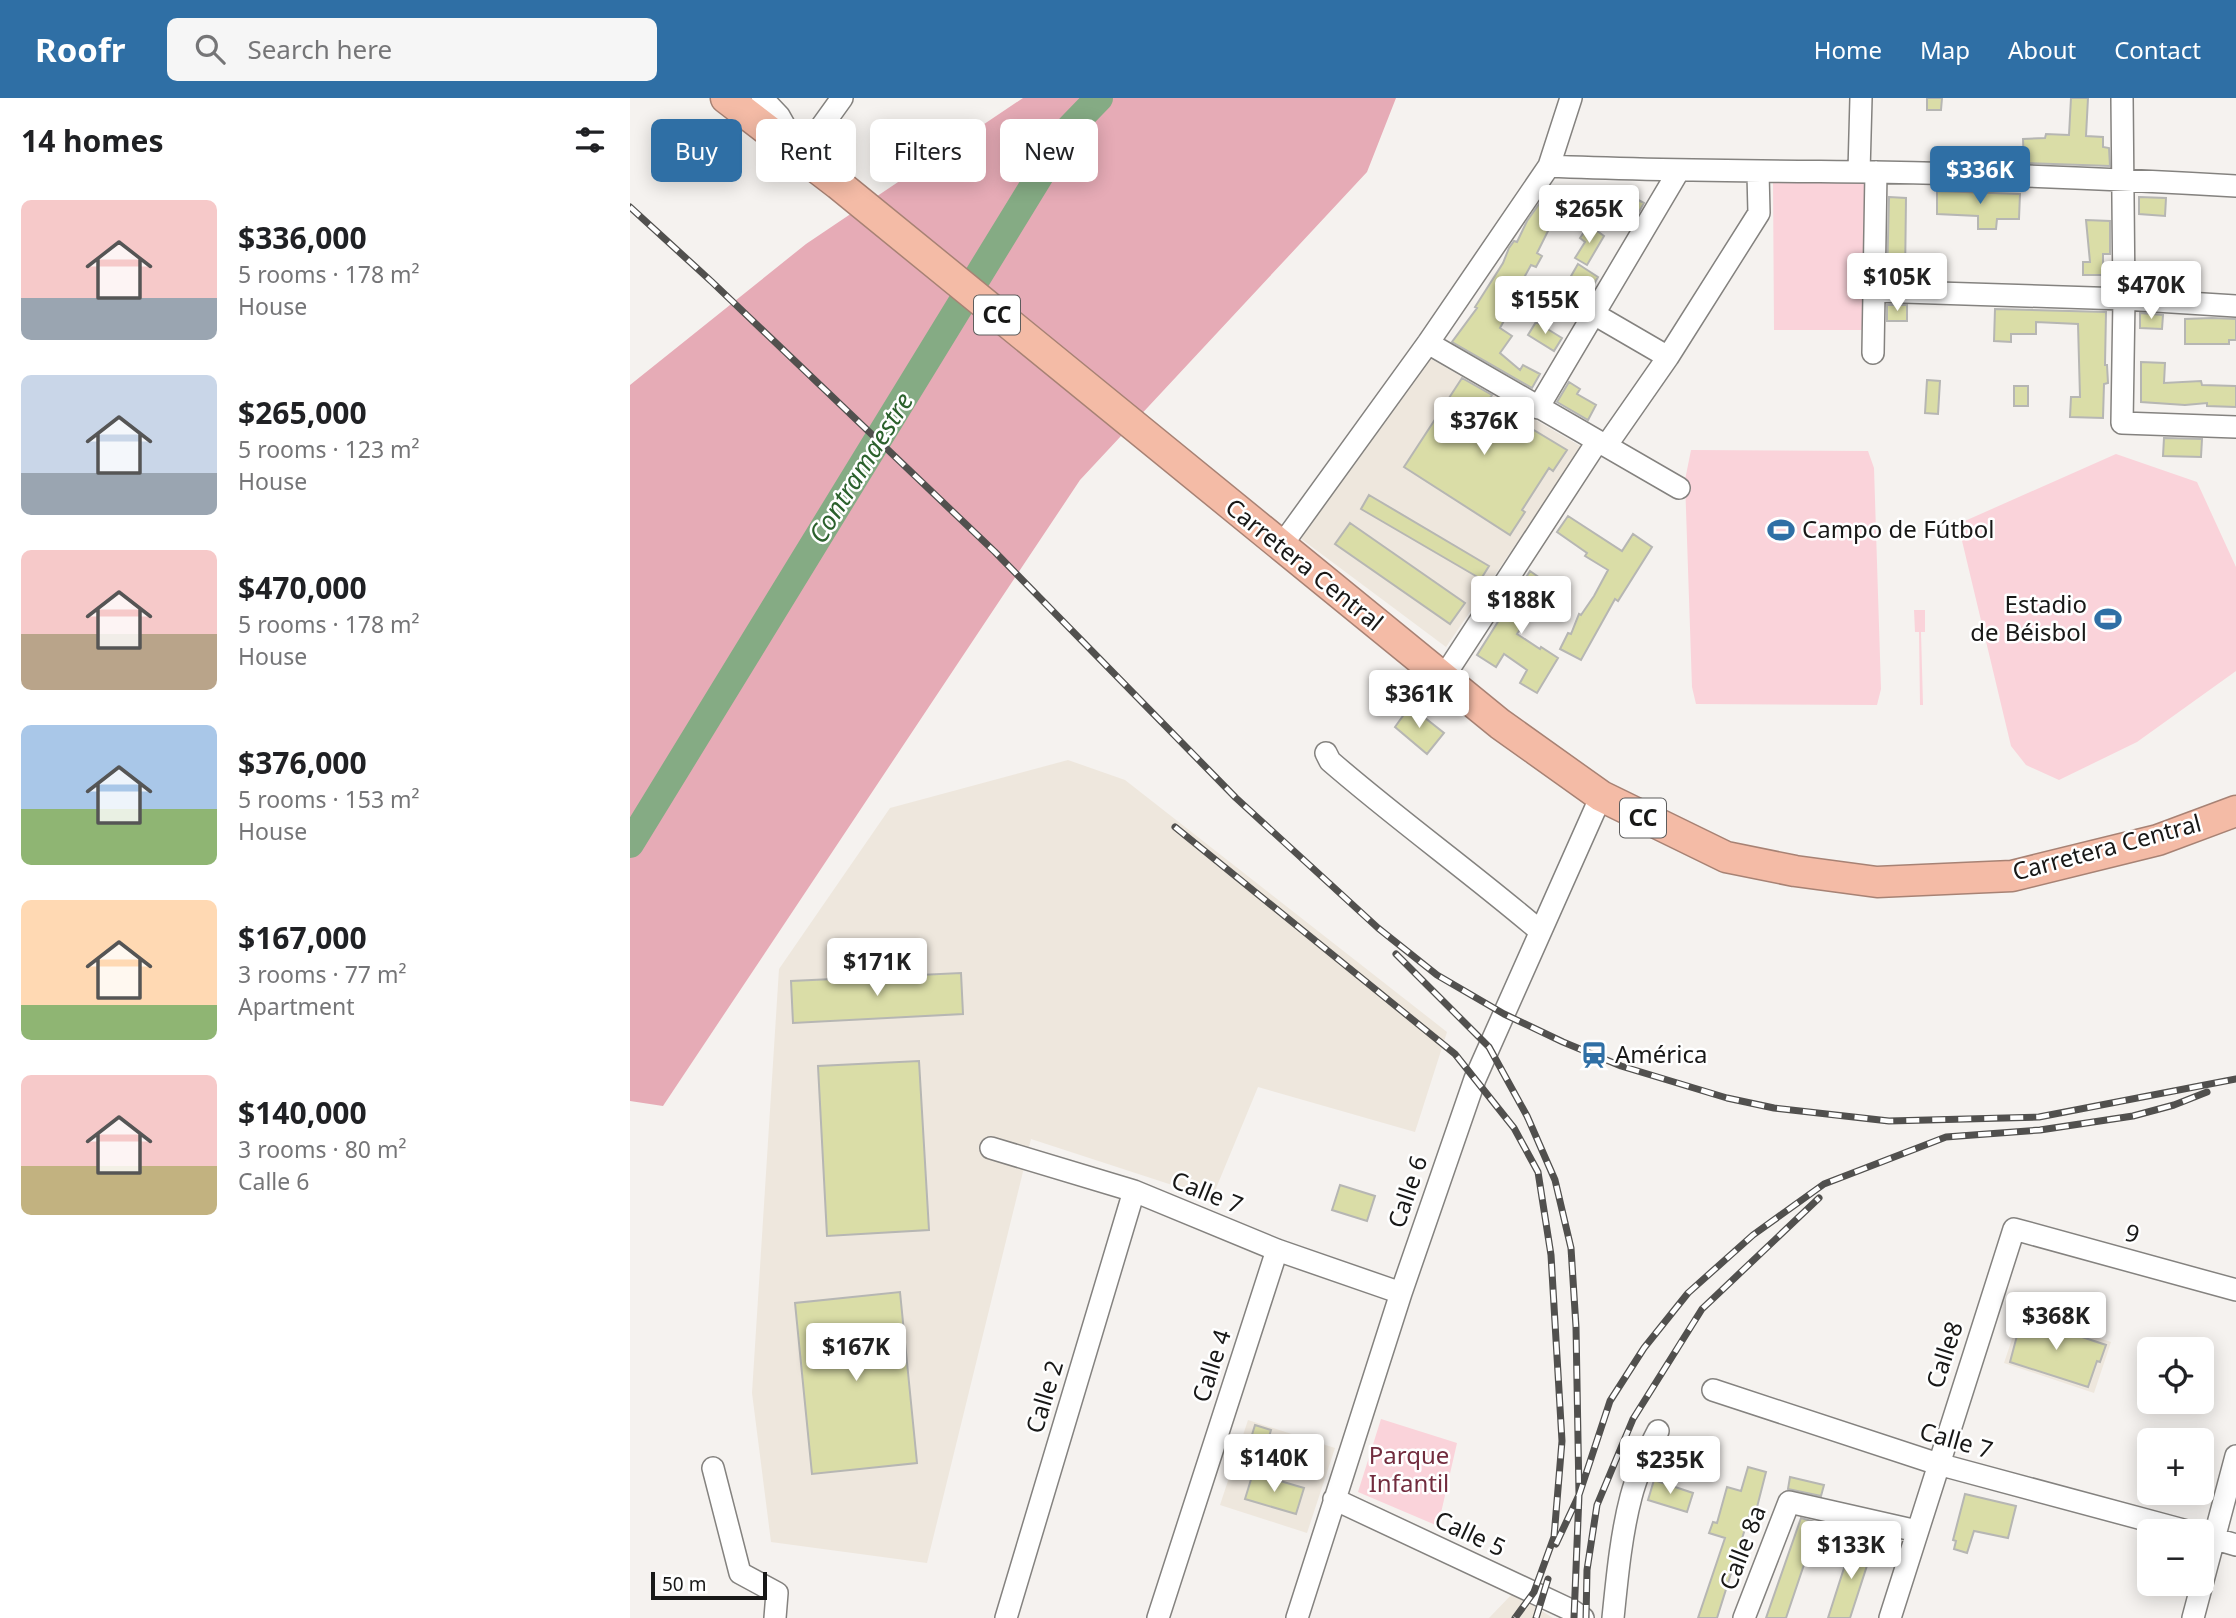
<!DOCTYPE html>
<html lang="en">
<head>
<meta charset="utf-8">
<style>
  body { margin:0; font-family:"Noto Sans",sans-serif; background:#f6f6f6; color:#202124; height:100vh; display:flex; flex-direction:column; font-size:26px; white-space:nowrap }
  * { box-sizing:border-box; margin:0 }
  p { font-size:23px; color:#757577 }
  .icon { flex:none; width:38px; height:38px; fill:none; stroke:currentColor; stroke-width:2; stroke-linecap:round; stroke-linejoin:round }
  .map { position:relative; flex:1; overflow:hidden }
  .sheet { display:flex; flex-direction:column; background:#fff; width:630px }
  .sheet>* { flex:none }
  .hud { position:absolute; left:21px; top:21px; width:665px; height:63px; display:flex; gap:14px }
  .tools { position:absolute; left:1507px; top:1239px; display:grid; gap:14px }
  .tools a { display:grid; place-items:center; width:77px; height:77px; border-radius:10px; background:#fff; box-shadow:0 4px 18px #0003; font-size:35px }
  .scale { position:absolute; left:21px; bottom:18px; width:116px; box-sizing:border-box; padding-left:7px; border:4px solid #181817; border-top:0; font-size:19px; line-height:24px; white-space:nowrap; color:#181817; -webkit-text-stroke:5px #fff; paint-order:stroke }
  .price { position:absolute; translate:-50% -60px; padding:0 16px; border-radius:7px; background:#fff; color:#222; font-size:23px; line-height:46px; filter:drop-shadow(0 2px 4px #0008) }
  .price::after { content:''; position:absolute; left:50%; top:42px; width:21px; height:16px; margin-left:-10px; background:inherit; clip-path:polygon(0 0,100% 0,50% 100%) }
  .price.active { background:#2f6fa5; color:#fff }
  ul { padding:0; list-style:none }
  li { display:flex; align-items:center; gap:21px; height:175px; padding:0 21px }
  li span { display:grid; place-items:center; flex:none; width:196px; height:140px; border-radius:10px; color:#555 }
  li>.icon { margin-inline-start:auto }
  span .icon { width:84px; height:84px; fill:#fffc; stroke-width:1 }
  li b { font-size:30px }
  h2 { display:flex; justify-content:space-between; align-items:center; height:84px; padding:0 21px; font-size:30px }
  .tag { padding:0 24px; border-radius:10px; background:#fff; box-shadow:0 4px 18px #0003; font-size:24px; line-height:63px }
  .tag.active { background:#2f6fa5; color:#fff }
  header { display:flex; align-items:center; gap:42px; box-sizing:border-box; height:98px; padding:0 35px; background:#2f6fa5; color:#fff }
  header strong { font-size:33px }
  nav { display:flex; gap:38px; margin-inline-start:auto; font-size:24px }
  .search { width:490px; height:63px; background:#f6f6f6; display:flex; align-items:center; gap:18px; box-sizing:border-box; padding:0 24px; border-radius:10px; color:#757577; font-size:26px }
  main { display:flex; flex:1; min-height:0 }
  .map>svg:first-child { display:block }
  .built { fill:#eee7dd }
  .green { fill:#fad3da }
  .forest { fill:#e6abb6 }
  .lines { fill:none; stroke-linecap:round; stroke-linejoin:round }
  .river { stroke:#85ab84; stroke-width:28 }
  .building { fill:#dadda7; stroke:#b6b6b3; stroke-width:2 }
  .minor-casing { stroke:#84827f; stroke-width:24 }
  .highway-casing { stroke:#a78274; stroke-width:33 }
  .minor { stroke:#fff; stroke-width:21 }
  .highway { stroke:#f4bba6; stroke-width:30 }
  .rail-casing { stroke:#51504e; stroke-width:7 }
  .rail { stroke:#fff; stroke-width:4.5; stroke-dasharray:13; stroke-linecap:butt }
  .labels { text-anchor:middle; stroke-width:5; stroke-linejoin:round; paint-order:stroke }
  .shield { fill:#fff; stroke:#5d5d5d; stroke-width:2 }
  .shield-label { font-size:23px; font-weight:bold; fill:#181817 }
  .poi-label { font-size:24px; fill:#181817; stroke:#fff; text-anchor:start }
  .street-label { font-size:24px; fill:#181817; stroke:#fff }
  .park-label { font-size:24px; fill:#722c3e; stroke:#fff }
  .water-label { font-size:26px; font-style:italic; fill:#2b612c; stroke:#fff }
</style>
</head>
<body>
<header>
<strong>Roofr</strong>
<div class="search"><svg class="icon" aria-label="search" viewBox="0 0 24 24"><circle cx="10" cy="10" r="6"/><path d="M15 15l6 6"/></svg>Search here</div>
<nav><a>Home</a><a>Map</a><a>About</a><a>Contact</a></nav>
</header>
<main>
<section class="sheet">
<h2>14 homes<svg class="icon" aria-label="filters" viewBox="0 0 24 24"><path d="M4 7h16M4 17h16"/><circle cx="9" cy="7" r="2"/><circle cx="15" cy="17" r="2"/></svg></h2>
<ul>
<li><span style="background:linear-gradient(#f6c9c9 70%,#9aa5b1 0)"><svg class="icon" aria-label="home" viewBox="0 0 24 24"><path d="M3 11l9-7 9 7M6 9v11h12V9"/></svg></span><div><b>$336,000</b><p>5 rooms · 178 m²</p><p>House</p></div></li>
<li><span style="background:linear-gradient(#c9d6e8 70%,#9aa5b1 0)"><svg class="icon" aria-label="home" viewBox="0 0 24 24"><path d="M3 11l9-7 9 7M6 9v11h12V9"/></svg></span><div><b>$265,000</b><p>5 rooms · 123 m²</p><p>House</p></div></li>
<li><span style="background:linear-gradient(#f6c9c9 60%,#b9a48a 0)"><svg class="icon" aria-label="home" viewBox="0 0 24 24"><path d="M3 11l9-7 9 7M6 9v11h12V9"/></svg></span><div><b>$470,000</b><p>5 rooms · 178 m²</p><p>House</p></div></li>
<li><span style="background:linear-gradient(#a9c7e8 60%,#8fb573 0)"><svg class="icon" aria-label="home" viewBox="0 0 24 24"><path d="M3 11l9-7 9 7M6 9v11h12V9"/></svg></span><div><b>$376,000</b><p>5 rooms · 153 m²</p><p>House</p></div></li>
<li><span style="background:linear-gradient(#ffd9b3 75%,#8fb573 0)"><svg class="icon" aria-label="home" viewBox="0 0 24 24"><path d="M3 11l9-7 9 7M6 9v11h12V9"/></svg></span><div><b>$167,000</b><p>3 rooms · 77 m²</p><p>Apartment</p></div></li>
<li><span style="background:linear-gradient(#f6c9c9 65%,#c2b280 0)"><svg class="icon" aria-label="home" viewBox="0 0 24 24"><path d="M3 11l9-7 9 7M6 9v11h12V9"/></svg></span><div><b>$140,000</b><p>3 rooms · 80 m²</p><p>Calle 6</p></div></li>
</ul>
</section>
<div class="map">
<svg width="1606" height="1520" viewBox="0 0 1606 1520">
  <rect width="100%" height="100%" fill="#f5f2ef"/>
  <path class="built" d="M 796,258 L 952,349 L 816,549 L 670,440 Z
    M 438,662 L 495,682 L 817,934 L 785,1034 L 628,989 L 582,1100 L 401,1041 L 297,1465 L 141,1444 L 122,1295 L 149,871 L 260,710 Z
    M 1391,1214 L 1481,1244 L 1464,1295 L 1374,1265 Z
    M 618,1322 L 705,1350 L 677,1435 L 590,1407 Z
    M 883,1495 L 923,1520 L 859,1520 Z"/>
  <path class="green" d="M 1143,84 L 1238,84 L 1238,232 L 1144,232 Z
    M 1061,352 L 1238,353 L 1244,370 L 1251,591 L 1247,607 L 1066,606 L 1062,589 L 1055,382 Z
    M 1486,356 L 1567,384 L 1606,469 L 1606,573 L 1507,644 L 1429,682 L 1396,667 L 1381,648 L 1328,426 Z
    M 1284,512 L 1295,512 L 1295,534 L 1291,534 L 1293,607 L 1290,607 L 1289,534 L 1285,534 Z
    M 751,1321 L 827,1345 L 808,1428 L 728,1394 Z"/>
  <path class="forest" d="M 393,0 L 766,0 L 737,74 L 450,382 L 33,1008 L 0,1003 L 0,287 L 176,146 Z"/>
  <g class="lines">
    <path class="river" d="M 0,746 L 437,33 L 469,0"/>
  </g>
  <path class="building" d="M 1297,0 L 1312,0 L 1311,12 L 1297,12 Z
    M 1441,0 L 1458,0 L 1456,38 L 1473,39 L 1473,49 L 1479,50 L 1480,68 L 1394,65 L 1393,41 L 1415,40 L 1416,36 L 1439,37 Z
    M 1307,93 L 1390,96 L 1389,121 L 1367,121 L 1366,131 L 1348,131 L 1348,118 L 1307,116 Z
    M 999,97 L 1014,105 L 1001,128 L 986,120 Z
    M 914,99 L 922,103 L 912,123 L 921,127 L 907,155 L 912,158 L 906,169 L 901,167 L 878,209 L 881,210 L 870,230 L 882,238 L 870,255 L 890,272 L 893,267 L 910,276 L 902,290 L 822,244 L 847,210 L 845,209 L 873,165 L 879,150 L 884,143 L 887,144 L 897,123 Z
    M 1259,99 L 1276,100 L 1275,181 L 1257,180 Z
    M 1509,99 L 1536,100 L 1535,118 L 1509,116 Z
    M 1456,122 L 1480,123 L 1480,156 L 1473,156 L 1473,177 L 1453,177 L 1453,164 L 1460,164 Z
    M 959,127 L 974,138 L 957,167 L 945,160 L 955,144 L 950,140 Z
    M 948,166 L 968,179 L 949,212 L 929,199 Z
    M 1257,207 L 1277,207 L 1277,223 L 1257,223 Z
    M 1365,211 L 1476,214 L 1475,267 L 1477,267 L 1478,285 L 1474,286 L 1473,320 L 1440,319 L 1441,299 L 1450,299 L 1448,226 L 1406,224 L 1406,236 L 1381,236 L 1381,244 L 1364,243 Z
    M 1510,215 L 1533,217 L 1532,231 L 1510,230 Z
    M 1582,220 L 1606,221 L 1606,242 L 1599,242 L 1599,246 L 1555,246 L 1555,221 Z
    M 906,224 L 932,240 L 924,253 L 898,237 Z
    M 1511,264 L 1535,265 L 1534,285 L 1571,283 L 1572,287 L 1606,288 L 1606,309 L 1577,308 L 1577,305 L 1555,307 L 1511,304 Z
    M 832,280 L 862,297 L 860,300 L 881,313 L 879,317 L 937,352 L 923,373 L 919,370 L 892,412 L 895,414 L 880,437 L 774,369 Z
    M 1297,282 L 1310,283 L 1308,316 L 1295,315 Z
    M 939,284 L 950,291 L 947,296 L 966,307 L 958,322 L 927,304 Z
    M 1384,288 L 1398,288 L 1398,308 L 1384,308 Z
    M 1534,340 L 1572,341 L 1571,359 L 1533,358 Z
    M 739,397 L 859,468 L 851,481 L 731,411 Z
    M 938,418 L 992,453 L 1003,436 L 1022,449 L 988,503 L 985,501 L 951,562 L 930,551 L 938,535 L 941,536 L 949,516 L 951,517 L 964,498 L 978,472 L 955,458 L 957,455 L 927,434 Z
    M 720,425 L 835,505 L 820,526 L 705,446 Z
    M 900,473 L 920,487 L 887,536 L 910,551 L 911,549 L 928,560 L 907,595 L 890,585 L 897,572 L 874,556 L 866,569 L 847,557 Z
    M 780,608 L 814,635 L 797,656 L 765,629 Z
    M 331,875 L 333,916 L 163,925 L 161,883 Z
    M 289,963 L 299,1132 L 197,1138 L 188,968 Z
    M 710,1087 L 745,1098 L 737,1123 L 702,1112 Z
    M 270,1194 L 287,1365 L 182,1376 L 165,1205 Z
    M 1392,1219 L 1476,1247 L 1470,1264 L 1467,1263 L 1458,1289 L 1380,1264 Z
    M 625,1327 L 641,1332 L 637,1345 L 621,1340 Z
    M 649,1344 L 682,1355 L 678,1367 L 645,1355 Z
    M 1118,1369 L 1136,1374 L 1125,1417 L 1120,1415 L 1087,1520 L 1068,1520 L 1095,1440 L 1079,1435 L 1083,1424 L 1087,1425 L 1097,1389 L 1111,1393 Z
    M 623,1375 L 674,1390 L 666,1416 L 615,1401 Z
    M 1160,1379 L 1194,1387 L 1191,1398 L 1158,1391 Z
    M 1024,1382 L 1063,1395 L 1057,1414 L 1018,1402 Z
    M 1335,1396 L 1386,1408 L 1378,1440 L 1344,1433 L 1337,1455 L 1324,1451 L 1326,1443 L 1323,1442 Z
    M 1171,1420 L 1188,1425 L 1156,1520 L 1136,1520 Z
    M 1223,1442 L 1243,1449 L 1220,1520 L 1198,1520 Z"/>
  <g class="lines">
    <defs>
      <path id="minor" d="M 132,0 L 149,18 L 171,57 L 212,0
        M 1492,0 L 1494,201 L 1492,325 L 1606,329
        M 919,68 C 1028,73 1136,73 1244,74 C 1365,76 1486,81 1606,88
        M 1229,74 L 1231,0
        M 1244,193 L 1494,201 L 1606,208
        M 964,216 L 1038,259
        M 798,245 L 1049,390
        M 1243,255 L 1246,74
        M 908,310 L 1048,74
        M 976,348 L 1038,259 L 1129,115 L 1128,75
        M 651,448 L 798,245 L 919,68 L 941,0
        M 813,580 L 967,344
        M 696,655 L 700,663 C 768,722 842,775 910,833
        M 361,1050 L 504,1093 L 647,1152 L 771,1195
        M 1083,1292 L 1308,1366 L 1557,1433
        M 83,1370 L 110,1475 L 147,1495 L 145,1520
        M 704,1401 L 943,1513 L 953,1520
        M 1572,1437 L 1606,1447
        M 376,1520 L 504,1093
        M 528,1520 L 647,1152
        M 667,1520 L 771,1195 L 845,981 L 971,698
        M 983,1520 C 987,1481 991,1437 1001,1399 C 1007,1376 1017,1354 1028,1333
        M 1114,1520 L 1159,1404 L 1287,1433
        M 1260,1520 L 1384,1131 L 1606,1192
        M 1563,1520 L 1606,1358"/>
      <path id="highway" d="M 96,0 L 208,86 L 870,626 L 971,698 L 1096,759 L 1165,773 L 1247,784 L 1382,778 L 1528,742 L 1606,713"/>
    </defs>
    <use href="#minor" class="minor-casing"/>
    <use href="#highway" class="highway-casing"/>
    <use href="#minor" class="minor"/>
    <use href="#highway" class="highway"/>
    <defs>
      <path id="rail" d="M 0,109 L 82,184 L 365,454 L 606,700 L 748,830 L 807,877 L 874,916 L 933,944 L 991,968 L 1097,1000 L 1144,1010 L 1259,1023 L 1409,1019 L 1606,981
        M 545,729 L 825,956 L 884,1030 L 908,1074 L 921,1157 L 932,1343 L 924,1439 L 904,1494 L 885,1520
        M 766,856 L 859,949 L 897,1018 L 925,1082 L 941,1150 L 946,1229 L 949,1397 L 944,1520
        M 926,1446 L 949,1397 L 980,1303 L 1014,1250 L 1058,1195 L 1123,1137 L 1194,1086 L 1316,1039 L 1410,1032 L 1503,1018 L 1544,1007 L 1577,994
        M 906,1520 L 918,1481
        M 956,1520 L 957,1472 L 967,1407 L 1003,1321 L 1072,1211 L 1189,1100"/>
    </defs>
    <use href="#rail" class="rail-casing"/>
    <use href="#rail" class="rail"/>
  </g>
  <defs>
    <symbol id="stadium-bare" viewBox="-9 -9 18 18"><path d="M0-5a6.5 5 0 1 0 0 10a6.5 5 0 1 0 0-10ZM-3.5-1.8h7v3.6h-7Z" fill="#2f6fa5" stroke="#fff" stroke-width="2.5" paint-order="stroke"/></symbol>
    <symbol id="station-bare" viewBox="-9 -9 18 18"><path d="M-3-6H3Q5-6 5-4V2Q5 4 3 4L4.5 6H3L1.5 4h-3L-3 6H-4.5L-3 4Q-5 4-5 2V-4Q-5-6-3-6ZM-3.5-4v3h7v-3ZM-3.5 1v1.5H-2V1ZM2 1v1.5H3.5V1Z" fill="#2f6fa5" stroke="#fff" stroke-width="2.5" paint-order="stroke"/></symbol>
  </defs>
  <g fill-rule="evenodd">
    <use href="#stadium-bare" x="1132" y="413" width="38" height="38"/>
    <use href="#stadium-bare" x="1459" y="502" width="38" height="38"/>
    <use href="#station-bare" x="945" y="938" width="38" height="38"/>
  </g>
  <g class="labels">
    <g class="shield">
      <rect x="344" y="197.5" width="46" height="39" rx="5"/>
      <rect x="990" y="700.5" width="46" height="39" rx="5"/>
    </g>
    <g class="shield-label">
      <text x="367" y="225">CC</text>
      <text x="1013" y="728">CC</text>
    </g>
    <g class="poi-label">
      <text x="1172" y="440">Campo de Fútbol</text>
      <text x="1457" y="515" text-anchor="end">Estadio<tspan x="1457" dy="28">de Béisbol</tspan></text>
      <text x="985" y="965">América</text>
    </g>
    <g class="street-label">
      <text transform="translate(674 467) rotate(39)" y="8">Carretera Central</text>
      <text transform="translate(1477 750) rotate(-15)" y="8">Carretera Central</text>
      <text transform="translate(778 1094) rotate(-71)" y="8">Calle 6</text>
      <text transform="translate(577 1095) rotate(22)" y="8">Calle 7</text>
      <text transform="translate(1502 1136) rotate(16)" y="8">9</text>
      <text transform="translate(1315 1257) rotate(-72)" y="8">Calle8</text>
      <text transform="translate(582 1268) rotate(-72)" y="8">Calle 4</text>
      <text transform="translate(415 1299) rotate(-73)" y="8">Calle 2</text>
      <text transform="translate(1326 1343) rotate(16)" y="8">Calle 7</text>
      <text transform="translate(840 1436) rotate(25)" y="8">Calle 5</text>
      <text transform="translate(1113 1450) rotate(-69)" y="8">Calle 8a</text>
    </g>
    <g class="park-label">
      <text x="779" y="1366">Parque<tspan x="779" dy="28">Infantil</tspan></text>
    </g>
    <g class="water-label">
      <text transform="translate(231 370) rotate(-58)" y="9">Contramaestre</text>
    </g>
  </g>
</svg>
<div class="tools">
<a><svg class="icon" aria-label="locate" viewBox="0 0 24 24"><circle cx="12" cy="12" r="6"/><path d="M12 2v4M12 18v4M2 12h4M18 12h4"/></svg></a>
<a>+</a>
<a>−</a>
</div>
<div class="scale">50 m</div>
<b class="price active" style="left:1350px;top:108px">$336K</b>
<b class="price" style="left:959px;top:147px">$265K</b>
<b class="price" style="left:1267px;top:215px">$105K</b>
<b class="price" style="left:1521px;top:223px">$470K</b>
<b class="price" style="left:915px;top:238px">$155K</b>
<b class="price" style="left:854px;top:359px">$376K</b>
<b class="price" style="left:891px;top:538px">$188K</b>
<b class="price" style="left:789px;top:632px">$361K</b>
<b class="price" style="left:247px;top:900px">$171K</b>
<b class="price" style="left:1426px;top:1254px">$368K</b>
<b class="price" style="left:226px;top:1285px">$167K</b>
<b class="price" style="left:644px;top:1396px">$140K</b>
<b class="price" style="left:1040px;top:1398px">$235K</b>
<b class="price" style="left:1221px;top:1483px">$133K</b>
<div class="hud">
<a class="tag active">Buy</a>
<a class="tag">Rent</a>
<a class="tag">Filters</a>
<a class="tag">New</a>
</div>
</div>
</main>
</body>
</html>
